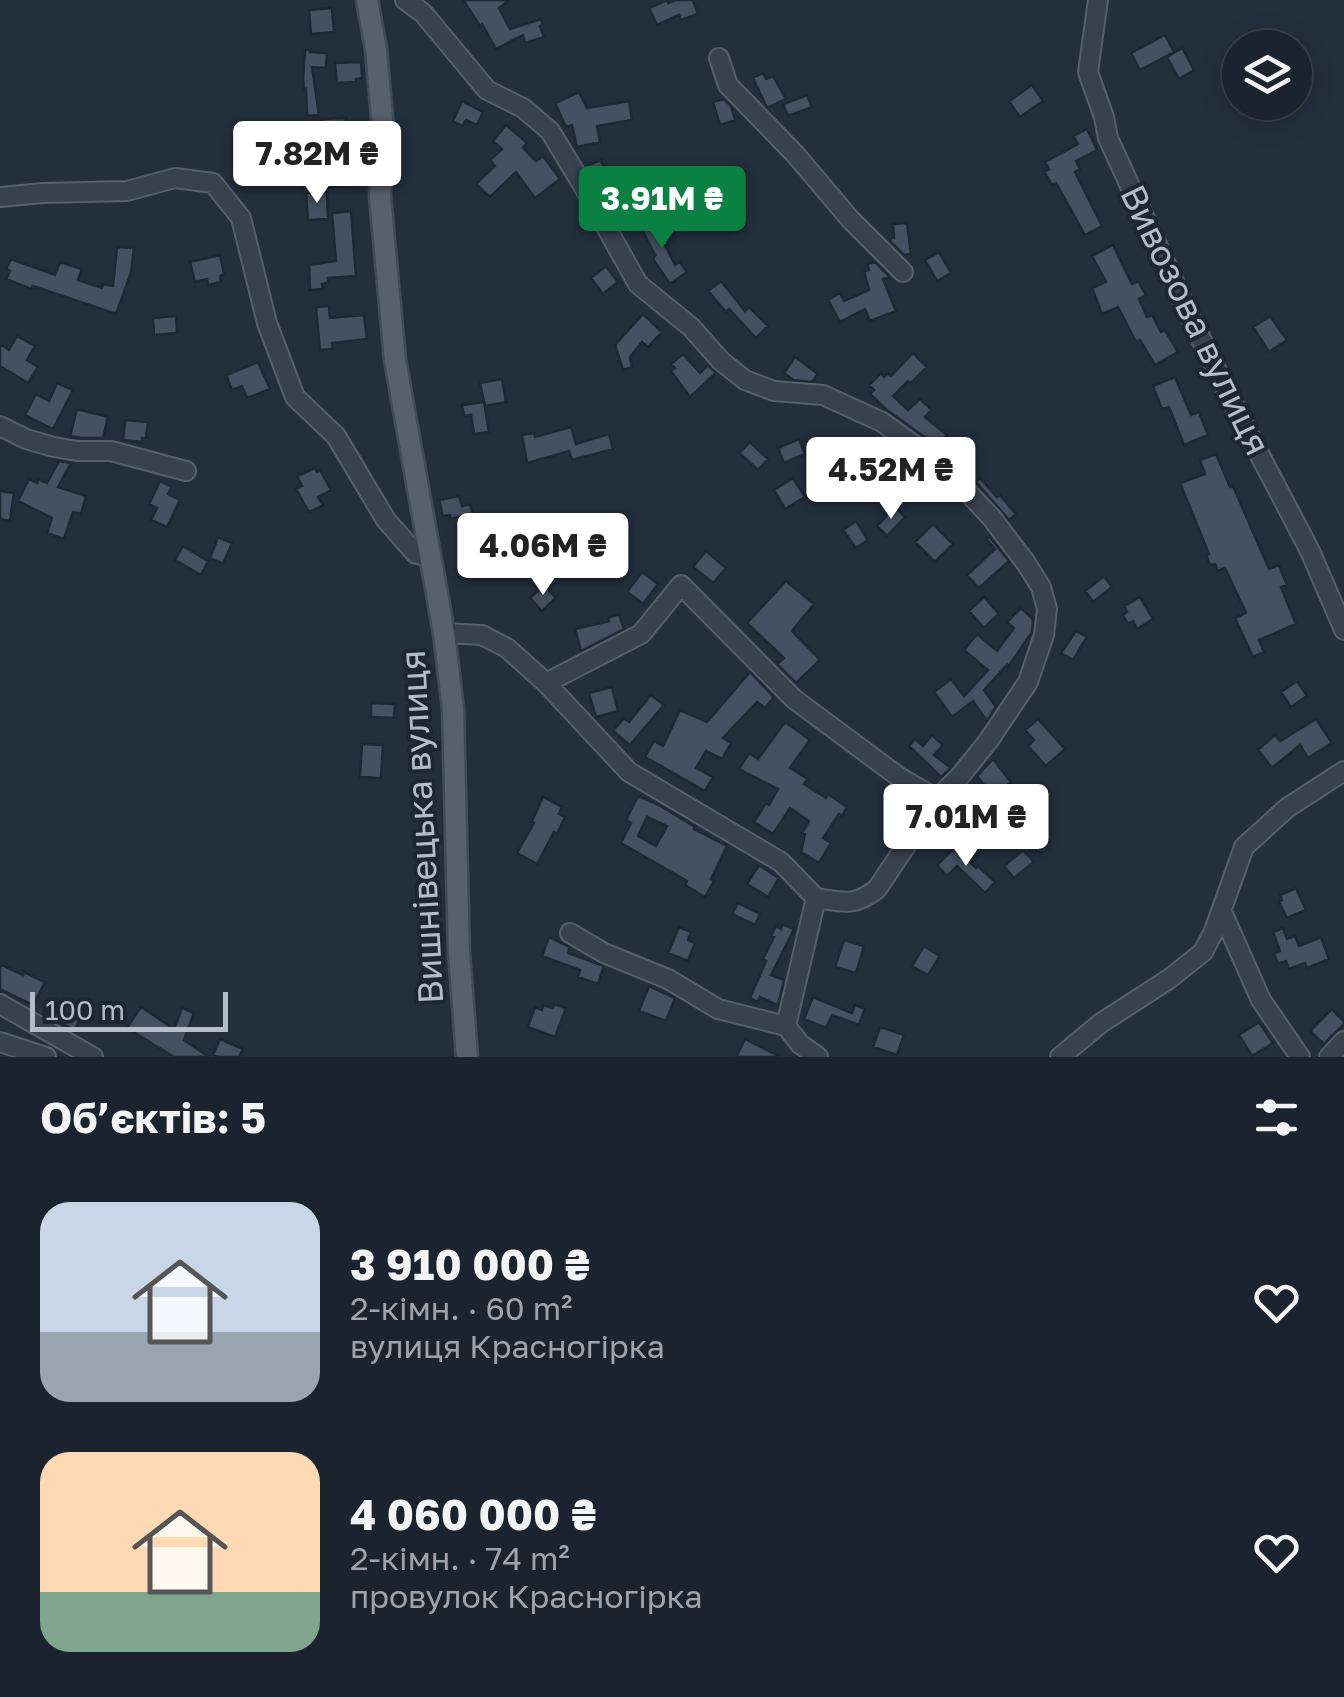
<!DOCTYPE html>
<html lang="uk">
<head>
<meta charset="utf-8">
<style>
  body { margin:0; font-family:"Golos Text",sans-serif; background:#282f3a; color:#f1f3f6; height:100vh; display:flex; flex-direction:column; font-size:38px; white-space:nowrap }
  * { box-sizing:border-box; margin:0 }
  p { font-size:32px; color:#a0a4aa }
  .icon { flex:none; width:55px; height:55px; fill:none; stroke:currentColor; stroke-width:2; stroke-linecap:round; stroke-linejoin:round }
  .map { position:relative; height:1057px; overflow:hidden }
  .panel { display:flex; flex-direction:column; background:#1b232e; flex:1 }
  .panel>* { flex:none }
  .controls { position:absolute; left:1222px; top:30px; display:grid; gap:20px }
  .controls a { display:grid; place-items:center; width:90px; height:90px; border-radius:50%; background:#1b232e; box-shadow:0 5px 25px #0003,0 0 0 2px #39404a; font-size:50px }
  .scale { position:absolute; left:30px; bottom:25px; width:198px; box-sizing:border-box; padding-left:10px; border:5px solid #b4bcc9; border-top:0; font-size:28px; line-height:35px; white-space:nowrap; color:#b4bcc9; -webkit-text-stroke:8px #1d2633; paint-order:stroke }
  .price { position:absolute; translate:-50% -85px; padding:0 22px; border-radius:10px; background:#fff; color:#222; font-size:32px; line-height:65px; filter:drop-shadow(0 2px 5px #0008) }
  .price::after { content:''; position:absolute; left:50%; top:60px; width:30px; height:22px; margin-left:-15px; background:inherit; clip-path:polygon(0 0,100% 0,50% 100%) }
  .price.on { background:#0b8043; color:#fff }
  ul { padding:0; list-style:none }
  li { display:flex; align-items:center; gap:30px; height:250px; padding:0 40px }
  li span { display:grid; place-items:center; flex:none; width:280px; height:200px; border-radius:30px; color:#555 }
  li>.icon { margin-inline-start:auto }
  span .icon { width:120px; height:120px; fill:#fffc; stroke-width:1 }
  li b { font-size:42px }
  h2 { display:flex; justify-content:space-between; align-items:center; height:120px; padding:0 40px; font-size:42px }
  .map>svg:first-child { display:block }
  .building { fill:#455162; stroke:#1f2835; stroke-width:2.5; fill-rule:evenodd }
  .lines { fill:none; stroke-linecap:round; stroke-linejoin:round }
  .minor-casing { stroke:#565f6c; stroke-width:22 }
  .major-casing { stroke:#414a57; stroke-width:25 }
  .minor { stroke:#38414e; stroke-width:18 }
  .major { stroke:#56606e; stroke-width:20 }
  .labels { text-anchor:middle; stroke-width:8; stroke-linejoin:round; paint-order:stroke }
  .street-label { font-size:35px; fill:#b4bcc9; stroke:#1d2633 }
</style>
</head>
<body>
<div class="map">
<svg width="1344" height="1057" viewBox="0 0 1344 1057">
  <rect width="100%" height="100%" fill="#242f3e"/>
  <path class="building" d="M 463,0 L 509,0 L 499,8 L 510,29 L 541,19 L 543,24 L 540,26 L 544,37 L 525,43 L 523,35 L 496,49 L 482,24 L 480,26 Z
    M 667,0 L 668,3 L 676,0 L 693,0 L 698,14 L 681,20 L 679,15 L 657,25 L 649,8 Z
    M 332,8 L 334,32 L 311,34 L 309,10 Z
    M 1165,35 L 1174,52 L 1140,70 L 1131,53 Z
    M 1182,48 L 1194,70 L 1179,79 L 1167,57 Z
    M 310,49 L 310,52 L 327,53 L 326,68 L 312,67 L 319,115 L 307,116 L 306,89 L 304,90 L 303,79 L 305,50 Z
    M 361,62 L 362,78 L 356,79 L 356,82 L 337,83 L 335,63 Z
    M 763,73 L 766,79 L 773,76 L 786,99 L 767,108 L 753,78 Z
    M 1032,85 L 1043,101 L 1020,117 L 1009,101 Z
    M 579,92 L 587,108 L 629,101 L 632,120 L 597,126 L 600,142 L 577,147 L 572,125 L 566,127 L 555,103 Z
    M 807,95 L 812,107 L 788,116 L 783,104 Z
    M 724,99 L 731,106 L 735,120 L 720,125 L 713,102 Z
    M 462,101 L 483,112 L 477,125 L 466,120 L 462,126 L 453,121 Z
    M 346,118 L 347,139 L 324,140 L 322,119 Z
    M 506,125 L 527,143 L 523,148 L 536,161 L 543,156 L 560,179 L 535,198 L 516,172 L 490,197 L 476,184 L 495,166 L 490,160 L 502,149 L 493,141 Z
    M 1087,129 L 1097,150 L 1076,161 L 1080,169 L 1075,172 L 1102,226 L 1085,235 L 1056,183 L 1052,185 L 1044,172 L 1049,169 L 1045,162 L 1078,144 L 1073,136 Z
    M 322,147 L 322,159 L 290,160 L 290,148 Z
    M 601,160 L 610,180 L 597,185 L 586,166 Z
    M 347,163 L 350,185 L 326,188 L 324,165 Z
    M 327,192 L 328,219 L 308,220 L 306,193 Z
    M 637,202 L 644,219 L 627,227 L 619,210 Z
    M 351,211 L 356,276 L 328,278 L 328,283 L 322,284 L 323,289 L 310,290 L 309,265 L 336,261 L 332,213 Z
    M 656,218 L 668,244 L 665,245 L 675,265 L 680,262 L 687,272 L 670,284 L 653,259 L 656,254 L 655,255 L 640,225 Z
    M 907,223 L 911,254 L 904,255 L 891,242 L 890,238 L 894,238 L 893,224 Z
    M 1113,245 L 1132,284 L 1138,281 L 1146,295 L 1139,299 L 1147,317 L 1152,315 L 1161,332 L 1165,330 L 1178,352 L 1155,365 L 1140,340 L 1136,342 L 1118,307 L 1102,314 L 1092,288 L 1106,282 L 1092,256 Z
    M 117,247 L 134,248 L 131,273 L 116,314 L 33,286 L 31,289 L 6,279 L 10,271 L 6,269 L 11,259 L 55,275 L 60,262 L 82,269 L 78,280 L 102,288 L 103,284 L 113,286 Z
    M 939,252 L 951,273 L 937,281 L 925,260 Z
    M 220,255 L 224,274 L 220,276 L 221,282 L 208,285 L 207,279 L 195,282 L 190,262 Z
    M 875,262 L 889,276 L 889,278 L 883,279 L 896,311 L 870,321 L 865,309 L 840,322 L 828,300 L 840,293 L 844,301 L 869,290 L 864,271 L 869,270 L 867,264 Z
    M 606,266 L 618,282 L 603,294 L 591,278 Z
    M 721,281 L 745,311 L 749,307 L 768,326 L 756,338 L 729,309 L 726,312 L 708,291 Z
    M 329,306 L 330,318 L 364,315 L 367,339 L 332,343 L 333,349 L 320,350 L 316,307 Z
    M 643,314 L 662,332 L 648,347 L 642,342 L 630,357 L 632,367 L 623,370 L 615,345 Z
    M 176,316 L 177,333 L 154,335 L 153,318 Z
    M 1270,316 L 1287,340 L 1269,352 L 1253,327 Z
    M 17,336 L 35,346 L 27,360 L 38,367 L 28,383 L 0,366 L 0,344 L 9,350 Z
    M 913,353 L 927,367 L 911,383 L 908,381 L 893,396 L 908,410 L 920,399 L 932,410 L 925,417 L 947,435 L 937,446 L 887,410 L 870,394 L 874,390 L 869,385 L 881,373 L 884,377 L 888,373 L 891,376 Z
    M 683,354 L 700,373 L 708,365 L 716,373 L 690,397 L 671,371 L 675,368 L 671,364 Z
    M 795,357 L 818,374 L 812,382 L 793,380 L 784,373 Z
    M 258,362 L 270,389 L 247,398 L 242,386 L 232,390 L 226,375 Z
    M 1175,377 L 1191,415 L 1199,412 L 1208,435 L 1184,445 L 1169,407 L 1162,409 L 1153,386 Z
    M 502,379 L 506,402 L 485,406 L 480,383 Z
    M 57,383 L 73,390 L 53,429 L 25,415 L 36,394 L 49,401 Z
    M 484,402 L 489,432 L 474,434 L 471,415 L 464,416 L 462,405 Z
    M 77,409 L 108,417 L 103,438 L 81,438 L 70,436 Z
    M 125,420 L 148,422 L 146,438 L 142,438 L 142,442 L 123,440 Z
    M 571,427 L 576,444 L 609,434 L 613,449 L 572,460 L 569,451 L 527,463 L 522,435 L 534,433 L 535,437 Z
    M 799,439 L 805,454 L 784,463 L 778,448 Z
    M 750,442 L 768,459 L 758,470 L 739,453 Z
    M 1216,454 L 1230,487 L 1233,486 L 1269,569 L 1279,565 L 1287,585 L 1281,587 L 1296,624 L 1259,640 L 1264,652 L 1253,657 L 1235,618 L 1246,613 L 1225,568 L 1218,571 L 1215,564 L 1210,565 L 1206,555 L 1209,554 L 1180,483 L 1205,474 L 1200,460 Z
    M 59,461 L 71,463 L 58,487 L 86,496 L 81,514 L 73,512 L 64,539 L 47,533 L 52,518 L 18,501 L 29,479 L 37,483 L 38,479 L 47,483 Z
    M 315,468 L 317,472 L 320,470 L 331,490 L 318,497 L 323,505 L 309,512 L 296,489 L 302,486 L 297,476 Z
    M 793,478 L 805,497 L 785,509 L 774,490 Z
    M 980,478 L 997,497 L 1000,495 L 1016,514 L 1009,520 L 976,482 Z
    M 160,481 L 172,487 L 168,494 L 180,500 L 167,527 L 151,520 L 157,508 L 149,504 Z
    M 0,491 L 14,493 L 10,521 L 0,519 Z
    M 459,496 L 462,506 L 470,504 L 473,514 L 450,519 L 450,515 L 443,516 L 439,500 Z
    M 895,507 L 905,517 L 887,536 L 877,526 Z
    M 478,519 L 499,529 L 494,541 L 499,544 L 494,556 L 475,548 L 480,538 L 471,534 Z
    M 856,521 L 868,540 L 856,548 L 843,530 Z
    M 933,524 L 953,544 L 935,562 L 915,542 Z
    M 989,536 L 1009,561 L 979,588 L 967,575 L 995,549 L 986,539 Z
    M 218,537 L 232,543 L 223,564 L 210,558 Z
    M 183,546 L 208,561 L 201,575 L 175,560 Z
    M 706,551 L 726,568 L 713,583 L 693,567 Z
    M 642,572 L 658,584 L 643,604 L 627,592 Z
    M 1104,576 L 1112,587 L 1093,602 L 1085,591 Z
    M 786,581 L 814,604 L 792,631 L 820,660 L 796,683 L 777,664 L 784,658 L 747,623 Z
    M 544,585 L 556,598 L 542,611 L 530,598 Z
    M 984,597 L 999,614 L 984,628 L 969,611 Z
    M 1140,597 L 1153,619 L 1137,629 L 1133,621 L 1128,624 L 1123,615 L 1127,612 L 1124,606 Z
    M 1021,608 L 1033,619 L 1032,632 L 1008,667 L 1007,665 L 984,690 L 996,707 L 987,721 L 973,701 L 952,717 L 934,692 L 951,679 L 964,696 L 988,670 L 964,650 L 977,634 L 997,651 L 1014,628 L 1007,622 Z
    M 619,614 L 624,629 L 581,651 L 575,629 L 609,621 L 608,618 Z
    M 1076,631 L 1087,637 L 1073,660 L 1061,653 Z
    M 750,672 L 774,697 L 765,708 L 757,702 L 723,738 L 731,743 L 722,759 L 706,751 L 696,768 L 713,777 L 705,791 L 645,757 L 654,741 L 663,746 L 680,710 L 707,722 Z
    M 1297,681 L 1307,696 L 1291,707 L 1281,692 Z
    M 612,687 L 618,711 L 596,717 L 589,693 Z
    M 651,695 L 664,705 L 630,745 L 613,731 L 624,718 L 629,722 Z
    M 371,703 L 395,704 L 394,718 L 371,717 Z
    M 1038,719 L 1065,749 L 1046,766 L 1028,746 L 1034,740 L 1025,730 Z
    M 1316,719 L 1332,743 L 1308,758 L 1300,745 L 1272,768 L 1258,750 L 1275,735 L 1280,741 Z
    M 785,722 L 810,740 L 790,768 L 808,779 L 804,784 L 826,798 L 828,794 L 847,807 L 842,816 L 839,814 L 823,838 L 831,843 L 819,863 L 801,852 L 805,834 L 802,833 L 809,821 L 790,808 L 773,834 L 754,822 L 766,803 L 769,805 L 778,789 L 739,769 L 749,753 L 758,759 Z
    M 932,735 L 943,745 L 934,755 L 951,768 L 941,777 L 909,746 L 915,739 L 923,746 Z
    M 362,744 L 383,745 L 381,778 L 360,777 Z
    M 993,759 L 1011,782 L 993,796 L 977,776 Z
    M 638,796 L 659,805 L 695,827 L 694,829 L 727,846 L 711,879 L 714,881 L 705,897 L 685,885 L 687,881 L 621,843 L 631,823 L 626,820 ZM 647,817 L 667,826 L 656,846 L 638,836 Z
    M 543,797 L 562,807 L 559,814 L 565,817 L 557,834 L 554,832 L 537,864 L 517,853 L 534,823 L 532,821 Z
    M 946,811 L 966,831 L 954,843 L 935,824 Z
    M 955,847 L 976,868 L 978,866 L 995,882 L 985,893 L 957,866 L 947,876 L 937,865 Z
    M 1023,850 L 1034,862 L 1014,878 L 1004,866 Z
    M 759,865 L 779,878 L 768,897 L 747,884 Z
    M 1296,888 L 1306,910 L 1287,918 L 1279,902 L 1282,900 L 1280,895 Z
    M 738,903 L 760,914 L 755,925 L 732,914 Z
    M 782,924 L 794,929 L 771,975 L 784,980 L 779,1001 L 777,1005 L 760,997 L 758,1002 L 750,998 L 766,961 L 763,959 L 774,937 L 771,936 L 776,926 L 781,929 Z
    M 679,927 L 691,932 L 688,940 L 695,943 L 688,961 L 668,953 Z
    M 1283,928 L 1287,939 L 1295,936 L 1299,946 L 1321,937 L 1329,959 L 1307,968 L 1305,963 L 1289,969 L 1286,961 L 1278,964 L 1274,954 L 1280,951 L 1273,932 Z
    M 549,937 L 570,947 L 568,953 L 604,966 L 598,984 L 578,977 L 580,970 L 542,956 Z
    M 844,940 L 864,946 L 856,973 L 835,967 Z
    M 924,946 L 940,956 L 928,975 L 912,966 Z
    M 0,964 L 23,975 L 24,972 L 45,982 L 33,1005 L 0,989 Z
    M 649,986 L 675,998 L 666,1021 L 639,1011 Z
    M 813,997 L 852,1013 L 855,1005 L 865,1009 L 859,1025 L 832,1015 L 826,1028 L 804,1019 Z
    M 65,1001 L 84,1010 L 75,1030 L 56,1021 Z
    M 554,1004 L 566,1008 L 555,1037 L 528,1027 L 535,1007 L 542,1010 L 543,1005 L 553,1008 Z
    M 141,1007 L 174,1029 L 182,1008 L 194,1013 L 184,1040 L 209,1057 L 174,1057 L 127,1028 Z
    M 1332,1009 L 1344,1022 L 1344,1024 L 1324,1044 L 1310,1031 Z
    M 1259,1022 L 1273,1043 L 1252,1056 L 1239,1035 Z
    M 880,1027 L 904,1035 L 897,1055 L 873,1047 Z
    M 220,1039 L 243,1049 L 239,1057 L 219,1057 L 213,1055 Z
    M 745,1039 L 781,1057 L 736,1057 Z"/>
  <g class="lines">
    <defs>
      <path id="minor" d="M 405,0 L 423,13 L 487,90 L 523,108 L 550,131 L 582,184 L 638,284 L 691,327 L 721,361 L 745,380 L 774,391 L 823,395 L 882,422 L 943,466 L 991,517 L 1026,563 L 1041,587 L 1047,609 L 1044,635 L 1028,682 L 989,740 L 961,775 L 937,799 L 899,777 L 794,699 L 681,585 L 641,634 L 546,683
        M 1098,0 L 1088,72 L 1104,117 L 1108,138 L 1191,319 L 1243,423 L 1310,551 L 1344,630
        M 719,58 L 728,85 L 795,154 L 850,219 L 903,272
        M 0,197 L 43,193 L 127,191 L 175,178 L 213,183 L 241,218 L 267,323 L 295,397 L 336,436 L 386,520 L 416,554 L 430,555
        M 0,426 L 26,439 L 54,447 L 77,451 L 111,451 L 186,471
        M 444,633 L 482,635 L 507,648 L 546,683 L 629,772 L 781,862 L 816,898 L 786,1026
        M 816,898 C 844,902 854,907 877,889 L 937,799
        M 1222,912 L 1261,1000 L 1300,1057
        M 570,933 L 604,953 L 668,979 L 718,1009 L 786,1026
        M 0,1004 L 93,1057
        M 786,1026 L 800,1044 L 818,1057
        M 0,1042 L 46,1057
        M 1060,1057 L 1101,1023 L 1169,979 L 1203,952 L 1214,931 L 1244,847 L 1287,808 L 1344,771
        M 1329,1057 L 1344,1041"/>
      <path id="major" d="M 367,0 L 376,49 L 383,129 L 380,196 L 395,360 L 444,633 L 453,709 L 459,953 L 467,1057"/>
    </defs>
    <use href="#minor" class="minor-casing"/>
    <use href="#major" class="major-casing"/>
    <use href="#minor" class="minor"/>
    <use href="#major" class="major"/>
  </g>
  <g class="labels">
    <g class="street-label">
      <text transform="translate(1195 320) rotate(64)" y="12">Вивозова вулиця</text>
      <text transform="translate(422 827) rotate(-93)" y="12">Вишнівецька вулиця</text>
    </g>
  </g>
</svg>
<div class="controls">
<a><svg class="icon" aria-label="layers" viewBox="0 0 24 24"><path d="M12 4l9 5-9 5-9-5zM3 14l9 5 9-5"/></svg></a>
</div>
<div class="scale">100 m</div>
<b class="price" style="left:317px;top:206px">7.82M ₴</b>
<b class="price on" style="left:662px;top:251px">3.91M ₴</b>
<b class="price" style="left:891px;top:522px">4.52M ₴</b>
<b class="price" style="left:543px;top:598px">4.06M ₴</b>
<b class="price" style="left:966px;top:869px">7.01M ₴</b>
</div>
<section class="panel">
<h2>Об’єктів: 5<svg class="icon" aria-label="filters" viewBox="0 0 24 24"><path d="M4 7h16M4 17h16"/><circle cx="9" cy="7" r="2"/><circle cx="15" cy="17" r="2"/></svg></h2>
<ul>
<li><span style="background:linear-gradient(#c9d6e8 65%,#9aa5b1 0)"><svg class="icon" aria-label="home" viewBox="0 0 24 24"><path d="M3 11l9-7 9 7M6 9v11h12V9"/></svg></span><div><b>3 910 000 ₴</b><p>2-кімн. · 60 m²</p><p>вулиця Красногірка</p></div><svg class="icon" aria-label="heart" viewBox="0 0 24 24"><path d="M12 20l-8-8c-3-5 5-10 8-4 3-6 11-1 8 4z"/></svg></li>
<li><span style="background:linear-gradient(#ffd9b3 70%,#7fa58c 0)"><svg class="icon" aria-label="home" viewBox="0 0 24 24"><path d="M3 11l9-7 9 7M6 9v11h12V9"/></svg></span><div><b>4 060 000 ₴</b><p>2-кімн. · 74 m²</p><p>провулок Красногірка</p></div><svg class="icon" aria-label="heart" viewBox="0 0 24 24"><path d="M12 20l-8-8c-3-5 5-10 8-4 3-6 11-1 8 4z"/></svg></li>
</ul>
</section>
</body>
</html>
